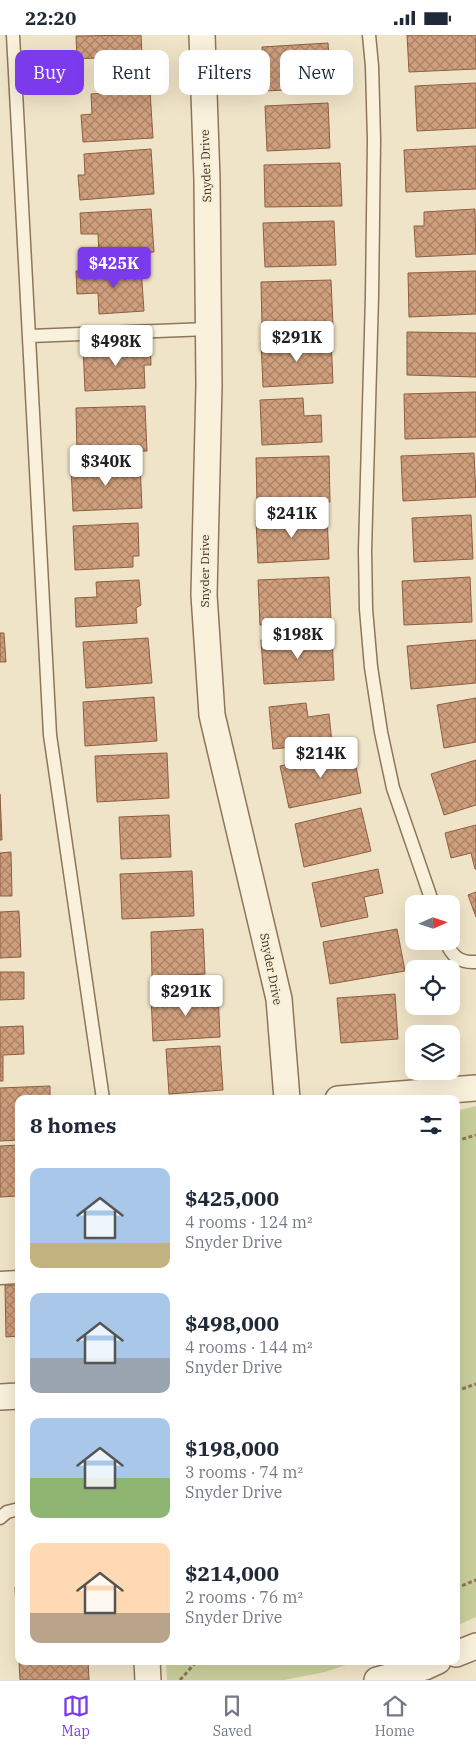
<!DOCTYPE html>
<html lang="en">
<head>
<meta charset="utf-8">
<style>
  body { margin:0; font-family:"IBM Plex Serif",serif; background:#f6f6f7; color:#1f2937; height:100vh; display:flex; flex-direction:column; font-size:19px; white-space:nowrap }
  * { box-sizing:border-box; margin:0 }
  p { font-size:16px; color:#747a83 }
  .icon { flex:none; width:28px; height:28px; fill:none; stroke:currentColor; stroke-width:2; stroke-linecap:round; stroke-linejoin:round }
  .map { position:relative; flex:1; overflow:hidden }
  .side { position:absolute; left:15px; top:1060px; width:445px; height:570px; display:flex; flex-direction:column; background:#fff; border-radius:10px; box-shadow:0 5px 20px #0002 }
  .side>* { flex:none }
  .hud { position:absolute; left:15px; top:15px; width:446px; height:45px; display:flex; gap:10px }
  .needle { width:32px; rotate:87deg }
  .buttons { position:absolute; left:405px; top:860px; display:grid; gap:10px }
  .buttons a { display:grid; place-items:center; width:55px; height:55px; border-radius:10px; background:#fff; box-shadow:0 5px 20px #0002; font-size:25px }
  .price { position:absolute; translate:-50% -42px; padding:0 11px; border-radius:5px; background:#fff; color:#222; font-size:16px; line-height:32px; filter:drop-shadow(0 1px 2px #0008) }
  .price::after { content:''; position:absolute; left:50%; top:30px; width:15px; height:11px; margin-left:-8px; background:inherit; clip-path:polygon(0 0,100% 0,50% 100%) }
  .price.active { background:#7c3aed; color:#fff }
  ul { padding:0; list-style:none }
  li { display:flex; align-items:center; gap:15px; height:125px; padding:0 15px }
  li span { display:grid; place-items:center; flex:none; width:140px; height:100px; border-radius:10px; color:#555 }
  li>.icon { margin-inline-start:auto }
  span .icon { width:60px; height:60px; fill:#fffc; stroke-width:1 }
  li b { font-size:21px }
  h2 { display:flex; justify-content:space-between; align-items:center; height:60px; padding:0 15px; font-size:21px }
  .pill { padding:0 18px; border-radius:10px; background:#fff; box-shadow:0 5px 20px #0002; font-size:18px; line-height:45px }
  .pill.active { background:#7c3aed; color:#fff }
  .status { display:flex; justify-content:space-between; align-items:center; height:35px; padding:0 25px; background:#fff; direction:ltr }
  .status svg { height:14px; fill:currentColor }
  .dock { display:flex; justify-content:space-around; align-items:center; height:70px; border-top:1px solid #e0e1e3; background:#fff; font-size:14px; color:#747a83 }
  .dock a { display:grid; justify-items:center; gap:2px }
  .dock .active { color:#7c3aed }
  .map>svg:first-child { display:block }
  .park { fill:#c9cf9b }
  .building { fill:url(#building-cross-hatch); stroke:#8d5f41 }
  .lines { fill:none; stroke-linecap:round; stroke-linejoin:round }
  .service-casing { stroke:#8d765c; stroke-width:15 }
  .minor-casing { stroke:#8d765c; stroke-width:28 }
  .path { stroke:#8d765c; stroke-width:3; stroke-dasharray:4 2.5; stroke-linecap:butt }
  .service { stroke:#faf1dc; stroke-width:12 }
  .minor { stroke:#faf1dc; stroke-width:25 }
  .labels { text-anchor:middle; stroke-width:4; stroke-linejoin:round; paint-order:stroke }
  .street-label { font-size:12px; fill:#3d2e20; stroke:#f7eed8 }
</style>
</head>
<body>
<div class="status"><b>22:20</b><svg viewBox="0 0 49 12"><path d="M0 12V9h3v3zM5 12V6h3v6zM10 12V3h3v9zM15 12V0h3v12zM26 1h20v11H26zM47 4h2v5h-2z"/></svg></div>
<div class="map">
<svg width="476" height="1645" viewBox="0 0 476 1645">
  <defs>
    <pattern id="building-cross-hatch" width="8" height="8" patternUnits="userSpaceOnUse" patternTransform="scale(1.25)"><rect width="8" height="8" fill="#cf9f7d"/><path d="M0 0l8 8M0 8l8-8" fill="none" stroke="#a98266"/></pattern>
  </defs>
  <rect width="100%" height="100%" fill="#f0e4c8"/>
  <path class="park" d="M 476,1071 L 476,1582 L 456,1591 L 456,1076 Z
    M 166,1626 L 358,1626 L 325,1637 L 284,1645 L 167,1645 Z"/>
  <path class="building" d="M 141,0 L 143,41 L 97,44 L 96,23 L 77,24 L 76,1 Z
    M 407,0 L 476,0 L 476,34 L 409,37 Z
    M 328,8 L 331,53 L 264,56 L 262,12 Z
    M 476,48 L 476,93 L 417,96 L 415,51 Z
    M 150,56 L 153,103 L 83,107 L 81,80 L 92,79 L 91,59 Z
    M 328,68 L 330,113 L 267,116 L 265,71 Z
    M 476,111 L 476,154 L 406,157 L 404,115 Z
    M 151,114 L 154,159 L 80,165 L 78,140 L 85,140 L 84,119 Z
    M 340,128 L 342,171 L 265,172 L 264,130 Z
    M 151,174 L 154,217 L 99,220 L 98,199 L 81,199 L 80,178 Z
    M 475,174 L 476,219 L 416,222 L 414,191 L 424,191 L 424,177 Z
    M 334,186 L 336,230 L 265,232 L 263,188 Z
    M 141,233 L 144,276 L 99,279 L 98,258 L 77,259 L 76,236 Z
    M 476,236 L 476,279 L 409,282 L 408,238 Z
    M 331,245 L 333,290 L 262,292 L 261,247 Z
    M 407,297 L 476,298 L 476,342 L 407,340 Z
    M 331,303 L 333,348 L 263,352 L 261,307 Z
    M 150,309 L 151,330 L 144,330 L 145,353 L 85,356 L 83,312 Z
    M 476,357 L 476,402 L 405,404 L 404,359 Z
    M 303,363 L 304,381 L 321,380 L 322,407 L 262,410 L 260,365 Z
    M 145,371 L 147,416 L 77,418 L 76,373 Z
    M 474,418 L 476,462 L 403,466 L 401,421 Z
    M 329,421 L 330,467 L 257,468 L 256,423 Z
    M 140,428 L 142,473 L 73,476 L 71,431 Z
    M 471,480 L 473,524 L 414,527 L 412,483 Z
    M 327,481 L 329,524 L 258,528 L 256,485 Z
    M 138,488 L 139,521 L 133,521 L 133,532 L 75,535 L 73,491 Z
    M 329,542 L 331,586 L 260,590 L 258,545 Z
    M 470,542 L 472,587 L 404,590 L 402,546 Z
    M 139,545 L 141,570 L 136,573 L 137,588 L 76,592 L 75,563 L 97,562 L 96,547 Z
    M 0,598 L 4,598 L 6,627 L 0,627 Z
    M 332,601 L 334,645 L 264,649 L 261,605 Z
    M 148,603 L 152,648 L 86,653 L 83,607 Z
    M 476,605 L 476,648 L 411,654 L 407,611 Z
    M 154,662 L 157,706 L 85,711 L 83,667 Z
    M 476,663 L 476,707 L 444,713 L 437,670 Z
    M 306,668 L 308,682 L 329,679 L 332,708 L 273,714 L 269,672 Z
    M 353,716 L 361,758 L 289,773 L 280,731 Z
    M 167,718 L 169,763 L 97,767 L 95,721 Z
    M 476,725 L 476,770 L 444,780 L 431,739 Z
    M 0,759 L 2,805 L 0,805 Z
    M 361,773 L 371,816 L 304,832 L 295,789 Z
    M 169,780 L 171,822 L 121,824 L 119,782 Z
    M 476,790 L 476,834 L 475,834 L 471,818 L 451,823 L 445,798 Z
    M 11,817 L 12,861 L 0,861 L 0,818 Z
    M 378,834 L 383,858 L 364,862 L 368,882 L 321,892 L 312,848 Z
    M 192,836 L 194,881 L 122,884 L 120,839 Z
    M 476,857 L 476,882 L 468,860 Z
    M 19,876 L 21,922 L 0,923 L 0,877 Z
    M 203,894 L 205,939 L 152,942 L 151,897 Z
    M 397,894 L 405,936 L 330,949 L 323,907 Z
    M 0,937 L 24,937 L 24,964 L 0,965 Z
    M 218,957 L 220,1002 L 153,1006 L 151,961 Z
    M 395,959 L 398,1004 L 341,1008 L 337,963 Z
    M 23,991 L 24,1019 L 3,1020 L 3,1046 L 0,1046 L 0,992 Z
    M 220,1011 L 223,1055 L 169,1059 L 166,1014 Z
    M 50,1051 L 50,1064 L 19,1064 L 19,1105 L 0,1106 L 0,1053 Z
    M 19,1110 L 19,1161 L 0,1162 L 0,1111 Z
    M 5,1250 L 19,1250 L 19,1301 L 6,1302 Z
    M 17,1409 L 19,1409 L 19,1436 Z
    M 19,1551 L 19,1596 L 17,1596 L 15,1552 Z
    M 19,1626 L 88,1626 L 89,1645 L 20,1645 Z"/>
  <g class="lines">
    <defs>
      <path id="service" d="M 13,0 L 50,700 L 103,1064
        M 369,0 L 372,31 L 374,105 L 372,261 L 365,516 L 366,574 L 371,632 L 381,697 L 393,753 L 433,869
        M 30,301 L 208,294
        M 446,906 C 451,921 460,928 476,927
        M 0,1243 L 19,1242
        M 0,1483 L 7,1477 L 19,1474"/>
      <path id="minor" d="M 202,0 L 207,145 L 209,350 L 204,560 L 212,680 L 279,964 L 287,1064
        M 338,1064 L 476,1053
        M 0,1362 L 19,1361
        M 456,1619 L 476,1611
        M 147,1626 L 148,1645
        M 377,1645 L 425,1632 L 438,1626"/>
    </defs>
    <use href="#service" class="service-casing"/>
    <use href="#minor" class="minor-casing"/>
    <path class="path" d="M 456,1106 L 476,1100
      M 456,1356 L 476,1349
      M 456,1553 L 476,1545
      M 180,1645 L 197,1626"/>
    <use href="#service" class="service"/>
    <use href="#minor" class="minor"/>
  </g>
  <g class="labels">
    <g class="street-label">
      <text transform="translate(206 131) rotate(-92)" y="4">Snyder Drive</text>
      <text transform="translate(205 536) rotate(-90)" y="4">Snyder Drive</text>
      <text transform="translate(271 934) rotate(79)" y="4">Snyder Drive</text>
    </g>
  </g>
</svg>
<div class="buttons">
<a><svg class="needle" viewBox="-14 -14 28 28"><path d="M0-13l5 13h-10z" fill="#e53935"/><path d="M0 13l5-13h-10z" fill="#747a83"/></svg></a>
<a><svg class="icon" aria-label="locate" viewBox="0 0 24 24"><circle cx="12" cy="12" r="6"/><path d="M12 2v4M12 18v4M2 12h4M18 12h4"/></svg></a>
<a><svg class="icon" aria-label="layers" viewBox="0 0 24 24"><path d="M12 4l9 5-9 5-9-5zM3 14l9 5 9-5"/></svg></a>
</div>
<b class="price active" style="left:114px;top:254px">$425K</b>
<b class="price" style="left:297px;top:328px">$291K</b>
<b class="price" style="left:116px;top:332px">$498K</b>
<b class="price" style="left:106px;top:452px">$340K</b>
<b class="price" style="left:292px;top:504px">$241K</b>
<b class="price" style="left:298px;top:625px">$198K</b>
<b class="price" style="left:321px;top:744px">$214K</b>
<b class="price" style="left:186px;top:982px">$291K</b>
<div class="hud">
<a class="pill active">Buy</a>
<a class="pill">Rent</a>
<a class="pill">Filters</a>
<a class="pill">New</a>
</div>
<section class="side">
<h2>8 homes<svg class="icon" aria-label="filters" viewBox="0 0 24 24"><path d="M4 7h16M4 17h16"/><circle cx="9" cy="7" r="2"/><circle cx="15" cy="17" r="2"/></svg></h2>
<ul>
<li><span style="background:linear-gradient(#a9c7e8 75%,#c2b280 0)"><svg class="icon" aria-label="home" viewBox="0 0 24 24"><path d="M3 11l9-7 9 7M6 9v11h12V9"/></svg></span><div><b>$425,000</b><p>4 rooms · 124 m²</p><p>Snyder Drive</p></div></li>
<li><span style="background:linear-gradient(#a9c7e8 65%,#9aa5b1 0)"><svg class="icon" aria-label="home" viewBox="0 0 24 24"><path d="M3 11l9-7 9 7M6 9v11h12V9"/></svg></span><div><b>$498,000</b><p>4 rooms · 144 m²</p><p>Snyder Drive</p></div></li>
<li><span style="background:linear-gradient(#a9c7e8 60%,#8fb573 0)"><svg class="icon" aria-label="home" viewBox="0 0 24 24"><path d="M3 11l9-7 9 7M6 9v11h12V9"/></svg></span><div><b>$198,000</b><p>3 rooms · 74 m²</p><p>Snyder Drive</p></div></li>
<li><span style="background:linear-gradient(#ffd9b3 70%,#b9a48a 0)"><svg class="icon" aria-label="home" viewBox="0 0 24 24"><path d="M3 11l9-7 9 7M6 9v11h12V9"/></svg></span><div><b>$214,000</b><p>2 rooms · 76 m²</p><p>Snyder Drive</p></div></li>
</ul>
</section>
</div>
<nav class="dock">
<a class="active"><svg class="icon" aria-label="map" viewBox="0 0 24 24"><path d="M3 6l6-2 6 2 6-2v14l-6 2-6-2-6 2zM9 4v14M15 6v14"/></svg>Map</a>
<a><svg class="icon" aria-label="saved" viewBox="0 0 24 24"><path d="M7 4h10v16l-5-4-5 4z"/></svg>Saved</a>
<a><svg class="icon" aria-label="home" viewBox="0 0 24 24"><path d="M3 11l9-7 9 7M6 9v11h12V9"/></svg>Home</a>
</nav>
</body>
</html>
